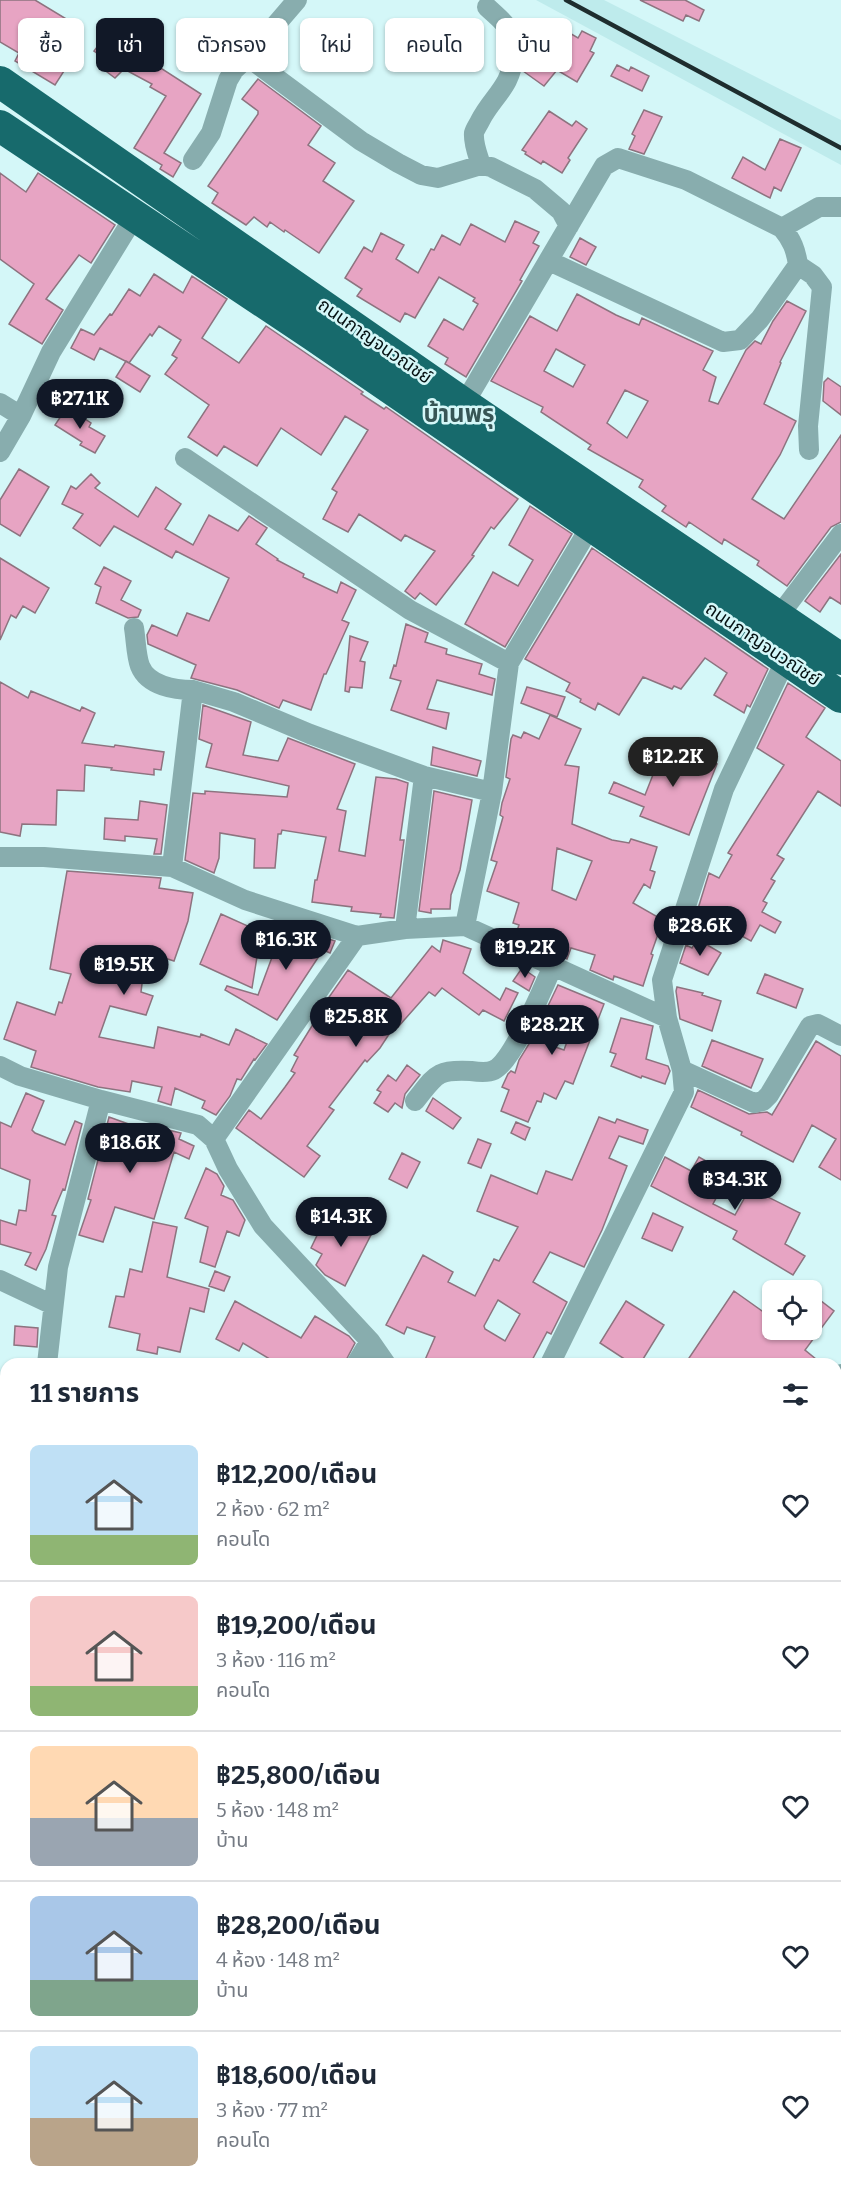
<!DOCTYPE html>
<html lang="th">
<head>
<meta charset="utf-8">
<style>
  body { margin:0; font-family:Bitter,"Noto Sans Thai",serif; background:#f6f6f7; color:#1f2937; height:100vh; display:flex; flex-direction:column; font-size:22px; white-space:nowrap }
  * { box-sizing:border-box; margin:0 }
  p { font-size:20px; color:#747a83 }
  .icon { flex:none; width:33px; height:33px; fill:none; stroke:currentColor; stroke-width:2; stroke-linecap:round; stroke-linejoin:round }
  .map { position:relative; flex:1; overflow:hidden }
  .details { position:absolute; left:0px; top:1358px; width:842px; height:836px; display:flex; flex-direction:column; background:#fff; border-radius:18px 18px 0 0; box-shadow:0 2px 4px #0004 }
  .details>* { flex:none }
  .guide { position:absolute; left:18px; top:18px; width:806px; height:54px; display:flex; gap:12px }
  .controls { position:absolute; left:762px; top:1280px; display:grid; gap:12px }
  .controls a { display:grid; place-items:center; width:60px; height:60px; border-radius:9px; background:#fff; box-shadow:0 2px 4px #0004; font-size:30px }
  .price { position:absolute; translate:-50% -51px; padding:0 14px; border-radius:21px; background:#111827; color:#fff; font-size:20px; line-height:39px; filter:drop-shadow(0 2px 3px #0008) }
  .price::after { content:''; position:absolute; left:50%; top:36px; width:18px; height:14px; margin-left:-9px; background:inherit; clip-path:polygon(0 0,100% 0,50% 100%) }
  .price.selected { background:#222; color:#fff }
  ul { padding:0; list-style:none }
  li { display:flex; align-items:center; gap:18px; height:150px; padding:0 30px }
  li+li { border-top:2px solid #e0e1e3 }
  li span { display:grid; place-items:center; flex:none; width:168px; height:120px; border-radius:9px; color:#555 }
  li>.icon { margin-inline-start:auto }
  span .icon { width:72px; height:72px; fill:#fffc; stroke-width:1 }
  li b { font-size:26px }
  h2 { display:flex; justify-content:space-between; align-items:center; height:72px; padding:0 30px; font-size:26px }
  .chip { padding:0 21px; border-radius:9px; background:#fff; box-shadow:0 2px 4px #0004; font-size:21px; line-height:54px }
  .chip.selected { background:#111827; color:#fff }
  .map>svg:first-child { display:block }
  .built { fill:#beebec }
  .building { fill:#e7a4c3; stroke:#8d737f; stroke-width:1.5; fill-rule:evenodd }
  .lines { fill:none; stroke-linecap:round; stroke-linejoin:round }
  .minor { stroke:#88adae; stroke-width:20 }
  .trunk { stroke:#176a6c; stroke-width:32 }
  .rail { stroke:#1e2d2e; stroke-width:4.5 }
  .labels { text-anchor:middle; stroke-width:5; stroke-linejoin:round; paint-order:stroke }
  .street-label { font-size:18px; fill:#051112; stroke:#d4f7f8 }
  .district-label { font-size:24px; font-weight:bold; fill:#375656; stroke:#d4f7f8 }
</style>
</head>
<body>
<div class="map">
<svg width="841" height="2192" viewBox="0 0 841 2192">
  <rect width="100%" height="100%" fill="#d4f7f8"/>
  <path class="built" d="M 536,0 L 604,0 L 833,116 L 841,120 L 841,165 Z"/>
  <path class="building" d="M 0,0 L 35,0 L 68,20 L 62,30 L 82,43 L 55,85 L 15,61 L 19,53 L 0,42 Z
    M 640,0 L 685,0 L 704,10 L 699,21 L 686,15 L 683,21 Z
    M 542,19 L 555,26 L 556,25 L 578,38 L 582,31 L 596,38 L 590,51 L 594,53 L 577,82 L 557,70 L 544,86 L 523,71 L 525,56 L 540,36 L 534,33 Z
    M 114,24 L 142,44 L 140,46 L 163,59 L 159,67 L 201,94 L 164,153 L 181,163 L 173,177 L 160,169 L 162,165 L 134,148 L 166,96 L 150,87 L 152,84 L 124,69 L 115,78 L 99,66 L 105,59 L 94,51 Z
    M 617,65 L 629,71 L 631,67 L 649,76 L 642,91 L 611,76 Z
    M 258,79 L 321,126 L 308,145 L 335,163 L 323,181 L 354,201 L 319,253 L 285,230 L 284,232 L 270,222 L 267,227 L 254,217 L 246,225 L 212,203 L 218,193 L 208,186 L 258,114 L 258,111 L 242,99 Z
    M 644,110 L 662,117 L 644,154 L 629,149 L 635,136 L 632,134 Z
    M 549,111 L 572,126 L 576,121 L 587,129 L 568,158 L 570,160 L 562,173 L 543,161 L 541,164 L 525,154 L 526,152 L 522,150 Z
    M 780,139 L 801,148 L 781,191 L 774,187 L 770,198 L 732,178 L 743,157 L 765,170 Z
    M 0,173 L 26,192 L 38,173 L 115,225 L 91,263 L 79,255 L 46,299 L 63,310 L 42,344 L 9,324 L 34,284 L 0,259 Z
    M 515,221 L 539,232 L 533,243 L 539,246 L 520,280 L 522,281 L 466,377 L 445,364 L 448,358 L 428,346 L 444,319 L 463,330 L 478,304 L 473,301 L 475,298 L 439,277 L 415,318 L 405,313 L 400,322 L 357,296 L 362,289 L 345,278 L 364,247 L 372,252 L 381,233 L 404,245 L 396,259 L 418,273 L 431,249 L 434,250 L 442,235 L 460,245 L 471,224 L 505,242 Z
    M 580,238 L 596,247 L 586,265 L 570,257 Z
    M 154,274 L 183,293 L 192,276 L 227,299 L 202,338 L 239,363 L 266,326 L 363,392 L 361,394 L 384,409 L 386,407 L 518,499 L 494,529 L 491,527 L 472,555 L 474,556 L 436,605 L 420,593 L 415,599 L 405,591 L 435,551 L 405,535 L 401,541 L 359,514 L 348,532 L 323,519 L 337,492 L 332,489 L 368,430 L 345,416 L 321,455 L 281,428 L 257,466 L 224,446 L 217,456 L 188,437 L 209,405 L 165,374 L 177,358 L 172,355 L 181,340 L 159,326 L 152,336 L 150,334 L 129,363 L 100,348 L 94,360 L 71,348 L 81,329 L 94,335 L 110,314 L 112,315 L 129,289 L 140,296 Z
    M 577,294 L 616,315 L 639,325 L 642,318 L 713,351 L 703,370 L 716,377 L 709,401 L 718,404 L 746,350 L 755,341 L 761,344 L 773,321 L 787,301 L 806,311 L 780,362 L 781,363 L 764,404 L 796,421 L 780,455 L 752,499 L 784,519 L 841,435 L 841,522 L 831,527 L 787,586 L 757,565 L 759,561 L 724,539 L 722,544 L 689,522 L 686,527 L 662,511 L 666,506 L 639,487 L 643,480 L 588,449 L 591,445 L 541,412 L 543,407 L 491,381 L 530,316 L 557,331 ZM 556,349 L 585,365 L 573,387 L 544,371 ZM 625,390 L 648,401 L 627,438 L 607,423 Z
    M 126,361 L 150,376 L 140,392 L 116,377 Z
    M 828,378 L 841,387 L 841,415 L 823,401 L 824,382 Z
    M 67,407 L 91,423 L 89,427 L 105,436 L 95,453 L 80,445 L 82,442 L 55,425 Z
    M 19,469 L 49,487 L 20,536 L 0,524 L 0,500 Z
    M 91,474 L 100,483 L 95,488 L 138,517 L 156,487 L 181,504 L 165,529 L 193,545 L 209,515 L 238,531 L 249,516 L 267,528 L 256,544 L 278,559 L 277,560 L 304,574 L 303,577 L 337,593 L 341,582 L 356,590 L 342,620 L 349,623 L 326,674 L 324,674 L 311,710 L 283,700 L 279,708 L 237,690 L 191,678 L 196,665 L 148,644 L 147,635 L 152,625 L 177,636 L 187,613 L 209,621 L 229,578 L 176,551 L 172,558 L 114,526 L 100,546 L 73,528 L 83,514 L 62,504 L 71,486 L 76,489 Z
    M 530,506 L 572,534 L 505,647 L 465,624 L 493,572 L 518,586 L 533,560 L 509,545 Z
    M 592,548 L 768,669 L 750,707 L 747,705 L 744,713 L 714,695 L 727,673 L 705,658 L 681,689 L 674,686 L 672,689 L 643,677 L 619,715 L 598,703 L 595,710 L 580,702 L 581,699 L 566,691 L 570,683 L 525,659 Z
    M 841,554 L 841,604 L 830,597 L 820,612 L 805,601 Z
    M 0,558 L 49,588 L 35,613 L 23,606 L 16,618 L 11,615 L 0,640 Z
    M 104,567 L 131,581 L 121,600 L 141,610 L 138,617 L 128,618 L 96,603 L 101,587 L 95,584 Z
    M 406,624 L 428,633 L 425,642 L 447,649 L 446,654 L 482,664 L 479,674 L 495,679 L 492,695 L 437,680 L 427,709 L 449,713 L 446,729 L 391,710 L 401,681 L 390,678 L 394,665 L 396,666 Z
    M 350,636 L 368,642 L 360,661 L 365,662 L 362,688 L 350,687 L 349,692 L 345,691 Z
    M 0,682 L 28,698 L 31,691 L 80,711 L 82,707 L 95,713 L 82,743 L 114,747 L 115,745 L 164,752 L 161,770 L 154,769 L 154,775 L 111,770 L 112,768 L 85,765 L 84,791 L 57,790 L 56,825 L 22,824 L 20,836 L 0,832 Z
    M 788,683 L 825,708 L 806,737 L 841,761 L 841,806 L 818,791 L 777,855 L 784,859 L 771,879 L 775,881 L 763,901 L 767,903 L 762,912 L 781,922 L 775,933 L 760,925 L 751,941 L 697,912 L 709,873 L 719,878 L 732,855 L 728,853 L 784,765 L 757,748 Z
    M 527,687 L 565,697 L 557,717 L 521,703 Z
    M 203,705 L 251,722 L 243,755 L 278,761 L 288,738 L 355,764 L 337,809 L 346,811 L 339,851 L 365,856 L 376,777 L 396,779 L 408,783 L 400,840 L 404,840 L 394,918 L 380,917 L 381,914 L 351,911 L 352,907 L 312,902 L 315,880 L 317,880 L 326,837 L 282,830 L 281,834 L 278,834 L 275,868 L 254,868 L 255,839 L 220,833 L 219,858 L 214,873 L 185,860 L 193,793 L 205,794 L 205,791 L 287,797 L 289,786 L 206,767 L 212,744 L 199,739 Z
    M 550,715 L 581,729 L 565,765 L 579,767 L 572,824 L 612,840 L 629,843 L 631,839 L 657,847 L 650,870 L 655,872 L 650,888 L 644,884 L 633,903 L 663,920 L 651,954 L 653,955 L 643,986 L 614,976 L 613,980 L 590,970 L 595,955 L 571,948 L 567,959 L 515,936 L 519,925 L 513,923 L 519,903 L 487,891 L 497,862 L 491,860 L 503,817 L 500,815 L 502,803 L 510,779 L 506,777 L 511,739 L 513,735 L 521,738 L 524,732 L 539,739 ZM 557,848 L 592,861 L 576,900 L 552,890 Z
    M 661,739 L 717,764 L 689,835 L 640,816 L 644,807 L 609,793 L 614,782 L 645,795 L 658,762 L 652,759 Z
    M 433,747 L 481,761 L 477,776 L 431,765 Z
    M 434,791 L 472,800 L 460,870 L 451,895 L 450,909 L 431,909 L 431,913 L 419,911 Z
    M 140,801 L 167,805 L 161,854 L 154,854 L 157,839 L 125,836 L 125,841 L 104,839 L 105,818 L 138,820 Z
    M 67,871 L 161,878 L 159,888 L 193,893 L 188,921 L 174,961 L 146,952 L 141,992 L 153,996 L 146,1015 L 110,1006 L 99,1037 L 154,1048 L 158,1027 L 200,1037 L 201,1034 L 229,1045 L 236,1029 L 267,1044 L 255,1060 L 254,1059 L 241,1080 L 237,1079 L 230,1096 L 216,1115 L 202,1108 L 205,1101 L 175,1088 L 171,1105 L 158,1101 L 162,1087 L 132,1081 L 130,1092 L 98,1087 L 31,1067 L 36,1051 L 4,1039 L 17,1002 L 55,1015 L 59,1002 L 62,1003 L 71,974 L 50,969 Z
    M 221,914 L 261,932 L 252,988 L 200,964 Z
    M 284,925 L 335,941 L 330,953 L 323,950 L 277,1020 L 225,990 L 227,986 L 258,995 Z
    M 697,939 L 721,953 L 708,975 L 680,963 L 686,945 L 692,948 Z
    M 443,940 L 471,949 L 463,973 L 500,1000 L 506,988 L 518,993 L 504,1021 L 483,1010 L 479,1015 L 442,988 L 435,996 L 429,992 L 398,1027 L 395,1025 L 380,1048 L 367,1062 L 365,1060 L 329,1107 L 334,1110 L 307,1146 L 320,1156 L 304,1177 L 236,1128 L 249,1110 L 261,1119 L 285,1087 L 295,1073 L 291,1071 L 298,1057 L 294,1055 L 315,1021 L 313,1020 L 348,970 L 391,998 L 432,946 L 440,952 Z
    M 522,968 L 535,977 L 529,991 L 513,981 Z
    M 765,974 L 803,989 L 796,1008 L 757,993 Z
    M 558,985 L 604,1004 L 573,1084 L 565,1081 L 556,1099 L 544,1093 L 541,1102 L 537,1101 L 528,1122 L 501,1111 L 509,1090 L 502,1087 L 508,1074 L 511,1071 L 515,1073 L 519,1060 L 532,1039 L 564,1050 L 574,1022 L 546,1010 Z
    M 677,987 L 703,993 L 702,995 L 721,1001 L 712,1031 L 680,1019 L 676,991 Z
    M 621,1018 L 653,1026 L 646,1059 L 668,1066 L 670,1071 L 665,1084 L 642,1076 L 641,1078 L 611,1066 L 616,1054 L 610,1052 Z
    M 712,1040 L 763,1059 L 751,1088 L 702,1066 Z
    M 816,1041 L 841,1056 L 841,1180 L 819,1167 L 836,1139 L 812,1125 L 793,1162 L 741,1135 L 742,1132 L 691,1107 L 698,1090 L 749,1114 L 767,1112 L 772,1115 Z
    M 407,1065 L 420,1075 L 405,1094 L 402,1108 L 395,1103 L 388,1112 L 374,1103 L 381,1092 L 377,1090 L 388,1075 L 396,1081 Z
    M 26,1093 L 44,1101 L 32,1130 L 35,1133 L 65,1145 L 75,1121 L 82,1124 L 65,1190 L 63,1189 L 52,1215 L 56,1216 L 46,1249 L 36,1270 L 25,1265 L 31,1253 L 0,1244 L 0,1220 L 16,1225 L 19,1210 L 26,1211 L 30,1180 L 0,1168 L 0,1122 L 11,1127 Z
    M 433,1098 L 461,1118 L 453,1129 L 426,1111 Z
    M 109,1117 L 162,1136 L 164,1129 L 181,1133 L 179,1139 L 194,1146 L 189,1159 L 174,1152 L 154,1219 L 115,1207 L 103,1242 L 79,1235 L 91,1200 L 88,1199 Z
    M 599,1117 L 615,1123 L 617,1119 L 648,1130 L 643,1144 L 619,1136 L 609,1158 L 627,1166 L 602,1230 L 584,1267 L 550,1252 L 533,1282 L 567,1302 L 551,1334 L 547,1332 L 530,1364 L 432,1364 L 425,1360 L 435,1337 L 407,1327 L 404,1334 L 386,1325 L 423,1255 L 453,1272 L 448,1282 L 475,1296 L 494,1259 L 499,1261 L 518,1227 L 477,1211 L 491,1175 L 537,1194 L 546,1171 L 572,1180 ZM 498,1300 L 520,1314 L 505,1341 L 485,1329 L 484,1326 Z
    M 516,1122 L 530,1128 L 525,1140 L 511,1133 Z
    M 478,1139 L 491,1144 L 481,1168 L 468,1163 Z
    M 402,1153 L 420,1162 L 407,1188 L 389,1179 Z
    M 665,1157 L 691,1171 L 699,1157 L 729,1174 L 713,1204 L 735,1215 L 750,1188 L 800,1213 L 785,1244 L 805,1256 L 793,1275 L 733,1239 L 737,1231 L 651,1186 Z
    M 206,1168 L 217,1174 L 224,1186 L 221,1195 L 233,1200 L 245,1220 L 239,1236 L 227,1231 L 215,1267 L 200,1262 L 208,1227 L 185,1218 Z
    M 653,1213 L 683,1227 L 672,1251 L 642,1238 Z
    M 359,1216 L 376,1225 L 345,1286 L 325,1275 L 316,1265 L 322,1254 L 311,1248 L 325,1219 L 351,1232 Z
    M 153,1222 L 177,1227 L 167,1277 L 209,1289 L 204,1312 L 190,1308 L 180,1352 L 158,1347 L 157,1354 L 137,1350 L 140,1334 L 109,1327 L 116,1296 L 124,1297 L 130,1269 L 142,1272 Z
    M 215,1271 L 230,1277 L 224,1291 L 209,1286 Z
    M 734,1291 L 772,1318 L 772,1329 L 812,1329 L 812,1294 L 834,1311 L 805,1350 L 822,1364 L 685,1364 Z
    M 235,1301 L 301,1338 L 315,1316 L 349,1336 L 355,1343 L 344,1364 L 278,1364 L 243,1343 L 239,1351 L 216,1339 Z
    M 626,1301 L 664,1325 L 640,1364 L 632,1364 L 600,1343 Z
    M 15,1326 L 38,1328 L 37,1347 L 14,1345 Z"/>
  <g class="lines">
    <path class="minor" d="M 297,0 L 248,57 L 361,141 L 398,163 L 421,175 L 438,178 L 481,165 L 491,167 L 535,189 L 561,211 L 569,226
      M 193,160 L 211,133 L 228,80 L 234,70 L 248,57
      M 481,165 C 478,155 473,144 474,133 C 475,129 478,125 480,121 C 492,97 512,86 513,57 C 515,28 506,25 487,7
      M 782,228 L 819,207 L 841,207
      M 798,265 L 813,275 L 822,287 L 808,426 L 809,450
      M 0,403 L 21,416
      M 464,404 L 604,166 L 618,158 L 686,180 L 782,228 C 792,240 796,250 798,265 L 760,319 L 740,340 L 723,342 L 549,261
      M 0,452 L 21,416 L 51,352 L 134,217
      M 185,458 L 410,610 L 509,663 L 492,792 L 465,926
      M 778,617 L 841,534
      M 134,628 C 136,640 136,655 140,666 C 148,686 175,690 193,690
      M 509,663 L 590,527
      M 0,857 L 44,857 L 172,867 L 245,900 L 357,936 L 405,929 L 465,926 L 667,1018
      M 172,867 L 193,690 L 234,702 L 310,734 L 424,776 L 492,792
      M 405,929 L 424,776
      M 0,1066 L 20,1076 L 101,1100 L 198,1125 L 214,1139 L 228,1169 L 263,1226 L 370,1341 L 386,1364
      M 682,1070 L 754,1103 L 763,1101 L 769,1095 L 810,1026 L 818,1024 L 841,1036
      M 415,1101 C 436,1075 436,1069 471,1071 C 478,1072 488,1073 494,1070 C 514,1060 542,989 553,966
      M 214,1139 L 357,936
      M 0,1280 L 53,1305
      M 47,1364 L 58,1267 L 101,1100
      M 356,1364 L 370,1341
      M 550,1364 L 684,1092 L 682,1070 L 667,1018 L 662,980 L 724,789 L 786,659
      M 836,1381 L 841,1374
      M 0,1440 L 6,1442
      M 0,1588 L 6,1588
      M 836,1668 L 841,1673
      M 0,1678 L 6,1670
      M 836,1705 L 841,1693
      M 0,1885 L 6,1877
      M 836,2051 L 841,2046
      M 0,2069 L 6,2062
      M 836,2089 L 841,2082
      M 97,2192 L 101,2187
      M 307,2192 L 311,2187
      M 620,2192 L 624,2187
      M 747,2192 L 751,2187"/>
    <path class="trunk" d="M 0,82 L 464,404 L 841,659
      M 0,126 L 313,335 L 841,697"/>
    <path class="rail" d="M 566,0 L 841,148"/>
  </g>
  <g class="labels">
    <g class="street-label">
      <text transform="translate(375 341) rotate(35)" y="6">ถนนกาญจนวณิชย์</text>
      <text transform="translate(763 644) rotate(34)" y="6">ถนนกาญจนวณิชย์</text>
    </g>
    <g class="district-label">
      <text x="459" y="422">บ้านพรุ</text>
    </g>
  </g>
</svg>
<div class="controls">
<a><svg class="icon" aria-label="locate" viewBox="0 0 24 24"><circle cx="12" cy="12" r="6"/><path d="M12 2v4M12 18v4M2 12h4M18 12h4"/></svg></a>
</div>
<b class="price" style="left:80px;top:430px">฿27.1K</b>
<b class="price selected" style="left:673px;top:788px">฿12.2K</b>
<b class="price" style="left:700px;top:957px">฿28.6K</b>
<b class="price" style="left:286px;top:971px">฿16.3K</b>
<b class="price" style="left:525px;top:979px">฿19.2K</b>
<b class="price" style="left:124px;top:996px">฿19.5K</b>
<b class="price" style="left:356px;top:1048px">฿25.8K</b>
<b class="price" style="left:552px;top:1056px">฿28.2K</b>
<b class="price" style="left:130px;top:1174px">฿18.6K</b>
<b class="price" style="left:735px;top:1211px">฿34.3K</b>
<b class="price" style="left:341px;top:1248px">฿14.3K</b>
<div class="guide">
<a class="chip">ซื้อ</a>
<a class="chip selected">เช่า</a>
<a class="chip">ตัวกรอง</a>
<a class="chip">ใหม่</a>
<a class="chip">คอนโด</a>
<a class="chip">บ้าน</a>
</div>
<section class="details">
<h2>11 รายการ<svg class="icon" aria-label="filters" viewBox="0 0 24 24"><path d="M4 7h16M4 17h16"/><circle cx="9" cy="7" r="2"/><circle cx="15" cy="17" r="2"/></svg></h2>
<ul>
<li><span style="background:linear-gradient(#bfe0f5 75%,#8fb573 0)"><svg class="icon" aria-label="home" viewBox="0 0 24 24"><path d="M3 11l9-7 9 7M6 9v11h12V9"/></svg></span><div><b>฿12,200/เดือน</b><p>2 ห้อง · 62 m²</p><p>คอนโด</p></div><svg class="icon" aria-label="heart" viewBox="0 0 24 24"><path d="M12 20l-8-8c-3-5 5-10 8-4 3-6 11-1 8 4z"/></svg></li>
<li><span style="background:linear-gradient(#f6c9c9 75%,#8fb573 0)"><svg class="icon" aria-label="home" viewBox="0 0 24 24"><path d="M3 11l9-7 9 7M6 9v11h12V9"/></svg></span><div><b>฿19,200/เดือน</b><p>3 ห้อง · 116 m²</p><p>คอนโด</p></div><svg class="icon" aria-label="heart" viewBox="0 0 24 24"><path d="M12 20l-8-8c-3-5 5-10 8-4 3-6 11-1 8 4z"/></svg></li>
<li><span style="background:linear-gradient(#ffd9b3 60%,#9aa5b1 0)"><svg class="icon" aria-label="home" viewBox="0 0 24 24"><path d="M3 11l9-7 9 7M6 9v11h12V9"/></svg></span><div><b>฿25,800/เดือน</b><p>5 ห้อง · 148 m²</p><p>บ้าน</p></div><svg class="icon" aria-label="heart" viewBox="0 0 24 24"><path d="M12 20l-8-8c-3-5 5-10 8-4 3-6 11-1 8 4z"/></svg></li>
<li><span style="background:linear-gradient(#a9c7e8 70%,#7fa58c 0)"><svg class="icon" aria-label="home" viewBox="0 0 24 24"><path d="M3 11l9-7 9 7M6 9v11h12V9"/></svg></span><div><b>฿28,200/เดือน</b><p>4 ห้อง · 148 m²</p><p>บ้าน</p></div><svg class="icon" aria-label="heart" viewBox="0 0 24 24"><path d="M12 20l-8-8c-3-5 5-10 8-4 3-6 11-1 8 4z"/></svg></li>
<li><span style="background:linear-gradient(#bfe0f5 60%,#b9a48a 0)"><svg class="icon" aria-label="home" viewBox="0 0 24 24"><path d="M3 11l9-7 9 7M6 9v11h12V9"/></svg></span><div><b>฿18,600/เดือน</b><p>3 ห้อง · 77 m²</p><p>คอนโด</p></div><svg class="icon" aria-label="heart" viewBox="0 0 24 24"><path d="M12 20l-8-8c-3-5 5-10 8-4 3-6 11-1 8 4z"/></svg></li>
</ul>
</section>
</div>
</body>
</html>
